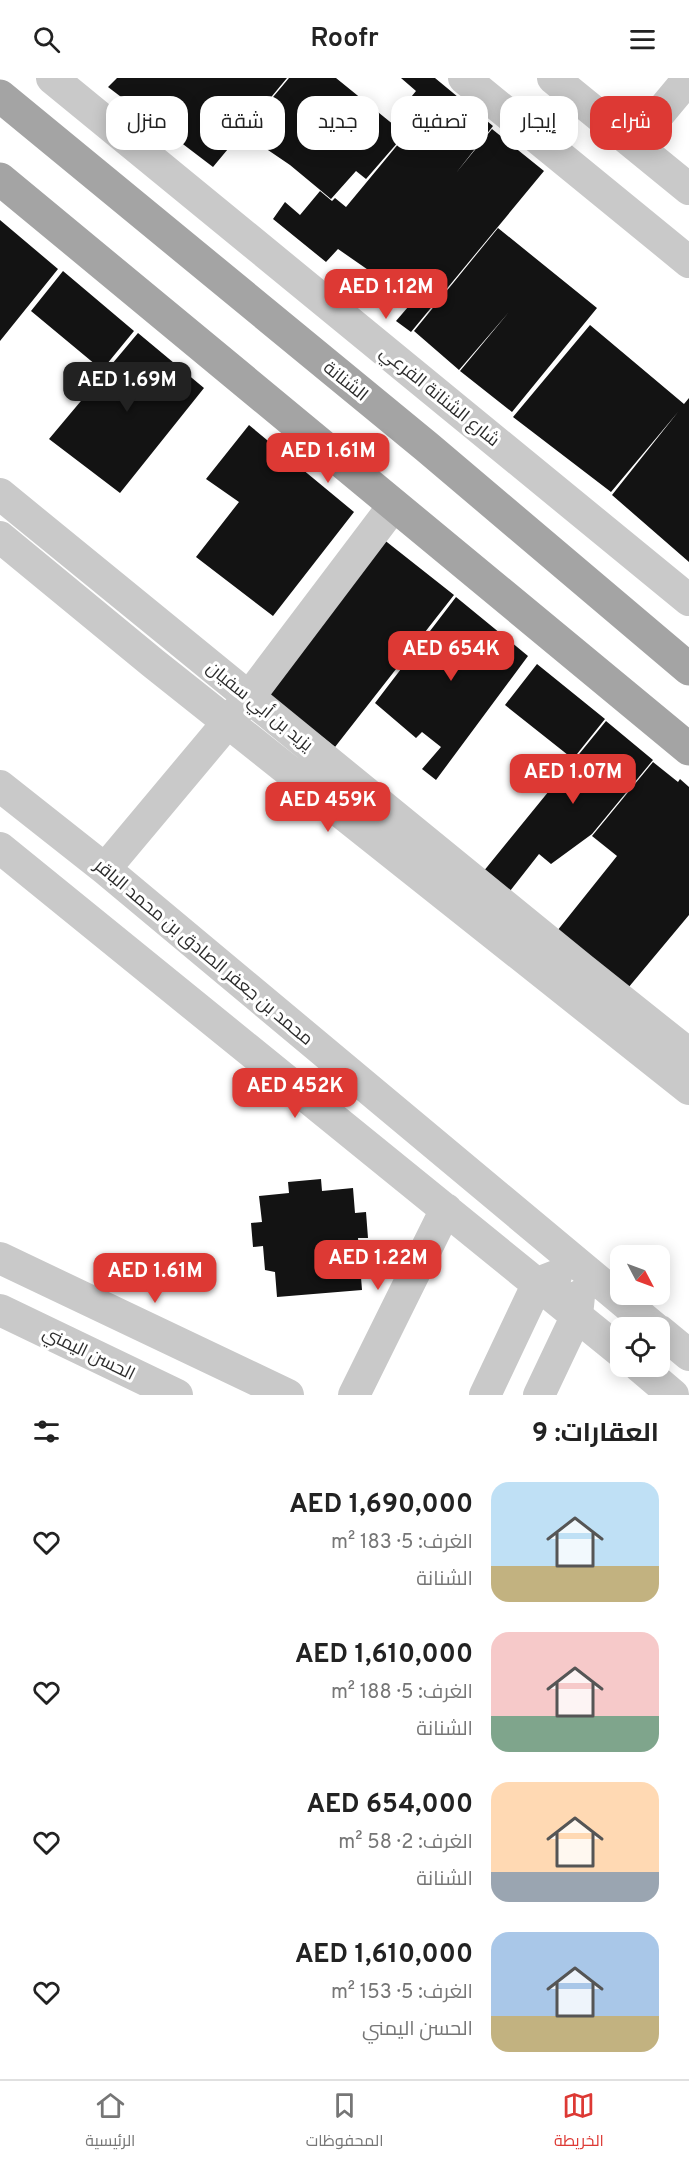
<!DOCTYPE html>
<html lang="ar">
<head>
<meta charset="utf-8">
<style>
  body { margin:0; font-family:Overpass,Cairo,sans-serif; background:#f2f2f2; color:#222; direction:rtl; height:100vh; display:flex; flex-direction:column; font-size:22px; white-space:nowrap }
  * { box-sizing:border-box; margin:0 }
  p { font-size:20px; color:#767676 }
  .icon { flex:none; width:33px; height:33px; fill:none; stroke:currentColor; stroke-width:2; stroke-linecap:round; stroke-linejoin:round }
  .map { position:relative; height:1317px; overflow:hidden; direction:ltr }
  .side { display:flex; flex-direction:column; background:#fff; flex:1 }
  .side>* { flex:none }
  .hud { position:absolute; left:18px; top:18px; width:654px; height:54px; direction:rtl; display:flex; gap:12px }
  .needle { width:39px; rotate:131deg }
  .controls { position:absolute; left:610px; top:1167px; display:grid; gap:12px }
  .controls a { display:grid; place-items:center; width:60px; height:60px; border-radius:12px; background:#fff; box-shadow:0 3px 15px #0003; font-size:30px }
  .price { position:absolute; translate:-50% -51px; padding:0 14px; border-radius:12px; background:#dd3934; color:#fff; font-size:20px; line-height:39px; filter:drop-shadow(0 2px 3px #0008) }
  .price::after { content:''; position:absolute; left:50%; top:36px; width:18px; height:14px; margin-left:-9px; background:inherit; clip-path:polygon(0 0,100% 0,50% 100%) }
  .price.selected { background:#222; color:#fff }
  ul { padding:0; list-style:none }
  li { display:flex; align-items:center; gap:18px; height:150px; padding:0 30px }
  li span { display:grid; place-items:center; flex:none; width:168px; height:120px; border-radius:18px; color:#555 }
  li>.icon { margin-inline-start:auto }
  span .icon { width:72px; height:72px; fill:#fffc; stroke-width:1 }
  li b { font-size:26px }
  h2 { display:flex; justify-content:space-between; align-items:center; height:72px; padding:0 30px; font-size:26px }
  .tag { padding:0 21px; border-radius:18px; background:#fff; box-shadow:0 3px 15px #0003; font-size:21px; line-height:54px }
  .tag.selected { background:#dd3934; color:#fff }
  header { display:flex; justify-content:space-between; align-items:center; height:78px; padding:0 30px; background:#fff; font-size:27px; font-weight:600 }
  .tab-bar { display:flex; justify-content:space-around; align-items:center; height:84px; border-top:2px solid #e0e0e0; background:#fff; font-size:16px; color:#767676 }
  .tab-bar a { display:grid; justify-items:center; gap:3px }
  .tab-bar .selected { color:#dd3934 }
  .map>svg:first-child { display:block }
  .building { fill:#131313 }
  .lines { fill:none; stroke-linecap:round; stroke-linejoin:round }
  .minor { stroke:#c9c9c9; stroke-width:32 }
  .major { stroke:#a4a4a4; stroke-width:33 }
  .labels { text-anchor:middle; stroke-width:6; stroke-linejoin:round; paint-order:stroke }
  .street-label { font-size:18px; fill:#2c2c2c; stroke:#fff }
</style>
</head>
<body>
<header><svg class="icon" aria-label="menu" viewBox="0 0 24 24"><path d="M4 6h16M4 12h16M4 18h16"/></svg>Roofr<svg class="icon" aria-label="search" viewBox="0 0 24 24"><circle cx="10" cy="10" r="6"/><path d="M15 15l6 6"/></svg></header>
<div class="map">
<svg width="689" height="1317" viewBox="0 0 689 1317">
  <rect width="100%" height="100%" fill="#fff"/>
  <path class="building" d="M 117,0 L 287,0 L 213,89 L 108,9 Z
    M 289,0 L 336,0 L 405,56 L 366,101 L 356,93 L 331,121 L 290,87 L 265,70 L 247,50 Z
    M 401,0 L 435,0 L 493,48 L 456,95 L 492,51 L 544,93 L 411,254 L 396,243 L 408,229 L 374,196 L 338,171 L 326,184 L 273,141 L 285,124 L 300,137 L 320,113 L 332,123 L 335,120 L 346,129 L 409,53 L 393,41 L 416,13 Z
    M 0,142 L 58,191 L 0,263 Z
    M 498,150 L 597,230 L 512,334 L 460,293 L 509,234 L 459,292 L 414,253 Z
    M 63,193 L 134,253 L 102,292 L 31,233 Z
    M 590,247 L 684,326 L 689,320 L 689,484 L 612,417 L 678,334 L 611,414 L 513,339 Z
    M 138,255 L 204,310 L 120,415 L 49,361 Z
    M 249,347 L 354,434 L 273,538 L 196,479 L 239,424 L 206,401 Z
    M 378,457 L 454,517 L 335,669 L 260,610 Z
    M 456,519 L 528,578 L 436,702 L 422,691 L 441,669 L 422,654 L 416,660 L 375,625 Z
    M 537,586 L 605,641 L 573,681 L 505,627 Z
    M 606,643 L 653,682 L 592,756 L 551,786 L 539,776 L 510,813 L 483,794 Z
    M 653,684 L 678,704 L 680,701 L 689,709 L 689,837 L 628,910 L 557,853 L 617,778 L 592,758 Z
    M 321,1101 L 322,1113 L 353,1110 L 355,1135 L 366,1134 L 368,1160 L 358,1160 L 362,1212 L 277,1219 L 275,1194 L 265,1192 L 263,1168 L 253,1169 L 251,1145 L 262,1144 L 259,1118 L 289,1115 L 288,1104 Z"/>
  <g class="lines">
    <path class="minor" d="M 52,0 L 689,522
      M 464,0 L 689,184
      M 553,0 L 689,111
      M 634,66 L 689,0
      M 0,416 L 581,890 L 689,976
      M 0,459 L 153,585 L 689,1011
      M 0,708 L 105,791 L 655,1250
      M 0,770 L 621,1274
      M 105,791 L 249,619 L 394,427
      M 0,1180 L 288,1317
      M 0,1232 L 177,1317
      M 660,1253 L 689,1277
      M 639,1288 L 673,1317
      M 354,1317 L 446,1131
      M 485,1317 L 538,1205 L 556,1198
      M 539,1317 L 577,1237 L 579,1218"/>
    <path class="major" d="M 0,18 L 427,369 L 689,591
      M 0,101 L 689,671"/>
  </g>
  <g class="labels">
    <g class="street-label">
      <text transform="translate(346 303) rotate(39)" y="6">الشنانة</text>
      <text transform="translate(440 318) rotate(39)" y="6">شارع الشنانة الفرعي</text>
      <text transform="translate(260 628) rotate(39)" y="6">يزيد بن أبي سفيان</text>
      <text transform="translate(204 874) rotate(40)" y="6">محمد بن جعفر الصادق بن محمد الباقر</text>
      <text transform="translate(89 1275) rotate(26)" y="6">الحسن اليمني</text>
    </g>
  </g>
</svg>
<div class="controls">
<a><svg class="needle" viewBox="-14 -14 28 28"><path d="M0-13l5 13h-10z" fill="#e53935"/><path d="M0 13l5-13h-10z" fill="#767676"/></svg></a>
<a><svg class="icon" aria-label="locate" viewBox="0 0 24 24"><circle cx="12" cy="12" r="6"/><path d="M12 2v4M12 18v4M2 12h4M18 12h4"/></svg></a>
</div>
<b class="price" style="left:386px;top:242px">AED 1.12M</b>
<b class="price selected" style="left:127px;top:335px">AED 1.69M</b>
<b class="price" style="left:328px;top:406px">AED 1.61M</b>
<b class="price" style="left:451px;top:604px">AED 654K</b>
<b class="price" style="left:573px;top:727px">AED 1.07M</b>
<b class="price" style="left:328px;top:755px">AED 459K</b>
<b class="price" style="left:295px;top:1041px">AED 452K</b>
<b class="price" style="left:378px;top:1213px">AED 1.22M</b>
<b class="price" style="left:155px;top:1226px">AED 1.61M</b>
<div class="hud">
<a class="tag selected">شراء</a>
<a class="tag">إيجار</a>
<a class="tag">تصفية</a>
<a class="tag">جديد</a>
<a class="tag">شقة</a>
<a class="tag">منزل</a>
</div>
</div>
<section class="side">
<h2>العقارات: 9<svg class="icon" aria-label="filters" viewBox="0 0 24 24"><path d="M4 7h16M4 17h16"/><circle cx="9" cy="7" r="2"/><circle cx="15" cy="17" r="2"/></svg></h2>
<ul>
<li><span style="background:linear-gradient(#bfe0f5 70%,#c2b280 0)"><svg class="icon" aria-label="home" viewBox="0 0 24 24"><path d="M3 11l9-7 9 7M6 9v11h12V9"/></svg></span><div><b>AED 1,690,000</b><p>الغرف: 5 · 183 m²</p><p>الشنانة</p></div><svg class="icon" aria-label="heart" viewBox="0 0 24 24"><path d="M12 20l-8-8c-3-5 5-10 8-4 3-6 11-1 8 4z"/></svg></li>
<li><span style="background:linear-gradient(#f6c9c9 70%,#7fa58c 0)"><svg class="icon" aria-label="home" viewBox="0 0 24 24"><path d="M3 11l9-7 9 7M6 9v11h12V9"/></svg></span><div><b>AED 1,610,000</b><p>الغرف: 5 · 188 m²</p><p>الشنانة</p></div><svg class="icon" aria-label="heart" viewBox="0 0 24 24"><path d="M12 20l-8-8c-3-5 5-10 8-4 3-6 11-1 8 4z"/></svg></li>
<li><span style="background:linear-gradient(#ffd9b3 75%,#9aa5b1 0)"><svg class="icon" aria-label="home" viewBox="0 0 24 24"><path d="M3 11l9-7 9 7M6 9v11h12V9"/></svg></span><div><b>AED 654,000</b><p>الغرف: 2 · 58 m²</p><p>الشنانة</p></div><svg class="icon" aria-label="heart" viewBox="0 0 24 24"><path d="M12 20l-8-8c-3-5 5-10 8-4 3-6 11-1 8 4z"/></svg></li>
<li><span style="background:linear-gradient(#a9c7e8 70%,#c2b280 0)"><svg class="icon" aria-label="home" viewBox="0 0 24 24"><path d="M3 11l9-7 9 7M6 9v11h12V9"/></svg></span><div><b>AED 1,610,000</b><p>الغرف: 5 · 153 m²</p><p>الحسن اليمني</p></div><svg class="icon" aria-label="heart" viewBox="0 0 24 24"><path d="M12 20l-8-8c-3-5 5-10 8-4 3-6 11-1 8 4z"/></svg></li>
</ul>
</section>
<nav class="tab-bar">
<a class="selected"><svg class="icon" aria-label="map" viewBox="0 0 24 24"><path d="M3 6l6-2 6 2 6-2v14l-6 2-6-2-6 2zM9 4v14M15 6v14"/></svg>الخريطة</a>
<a><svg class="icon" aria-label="saved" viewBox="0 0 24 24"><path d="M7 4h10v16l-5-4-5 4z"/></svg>المحفوظات</a>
<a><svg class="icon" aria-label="home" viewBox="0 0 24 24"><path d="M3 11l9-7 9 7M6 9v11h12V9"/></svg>الرئيسية</a>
</nav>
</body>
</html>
